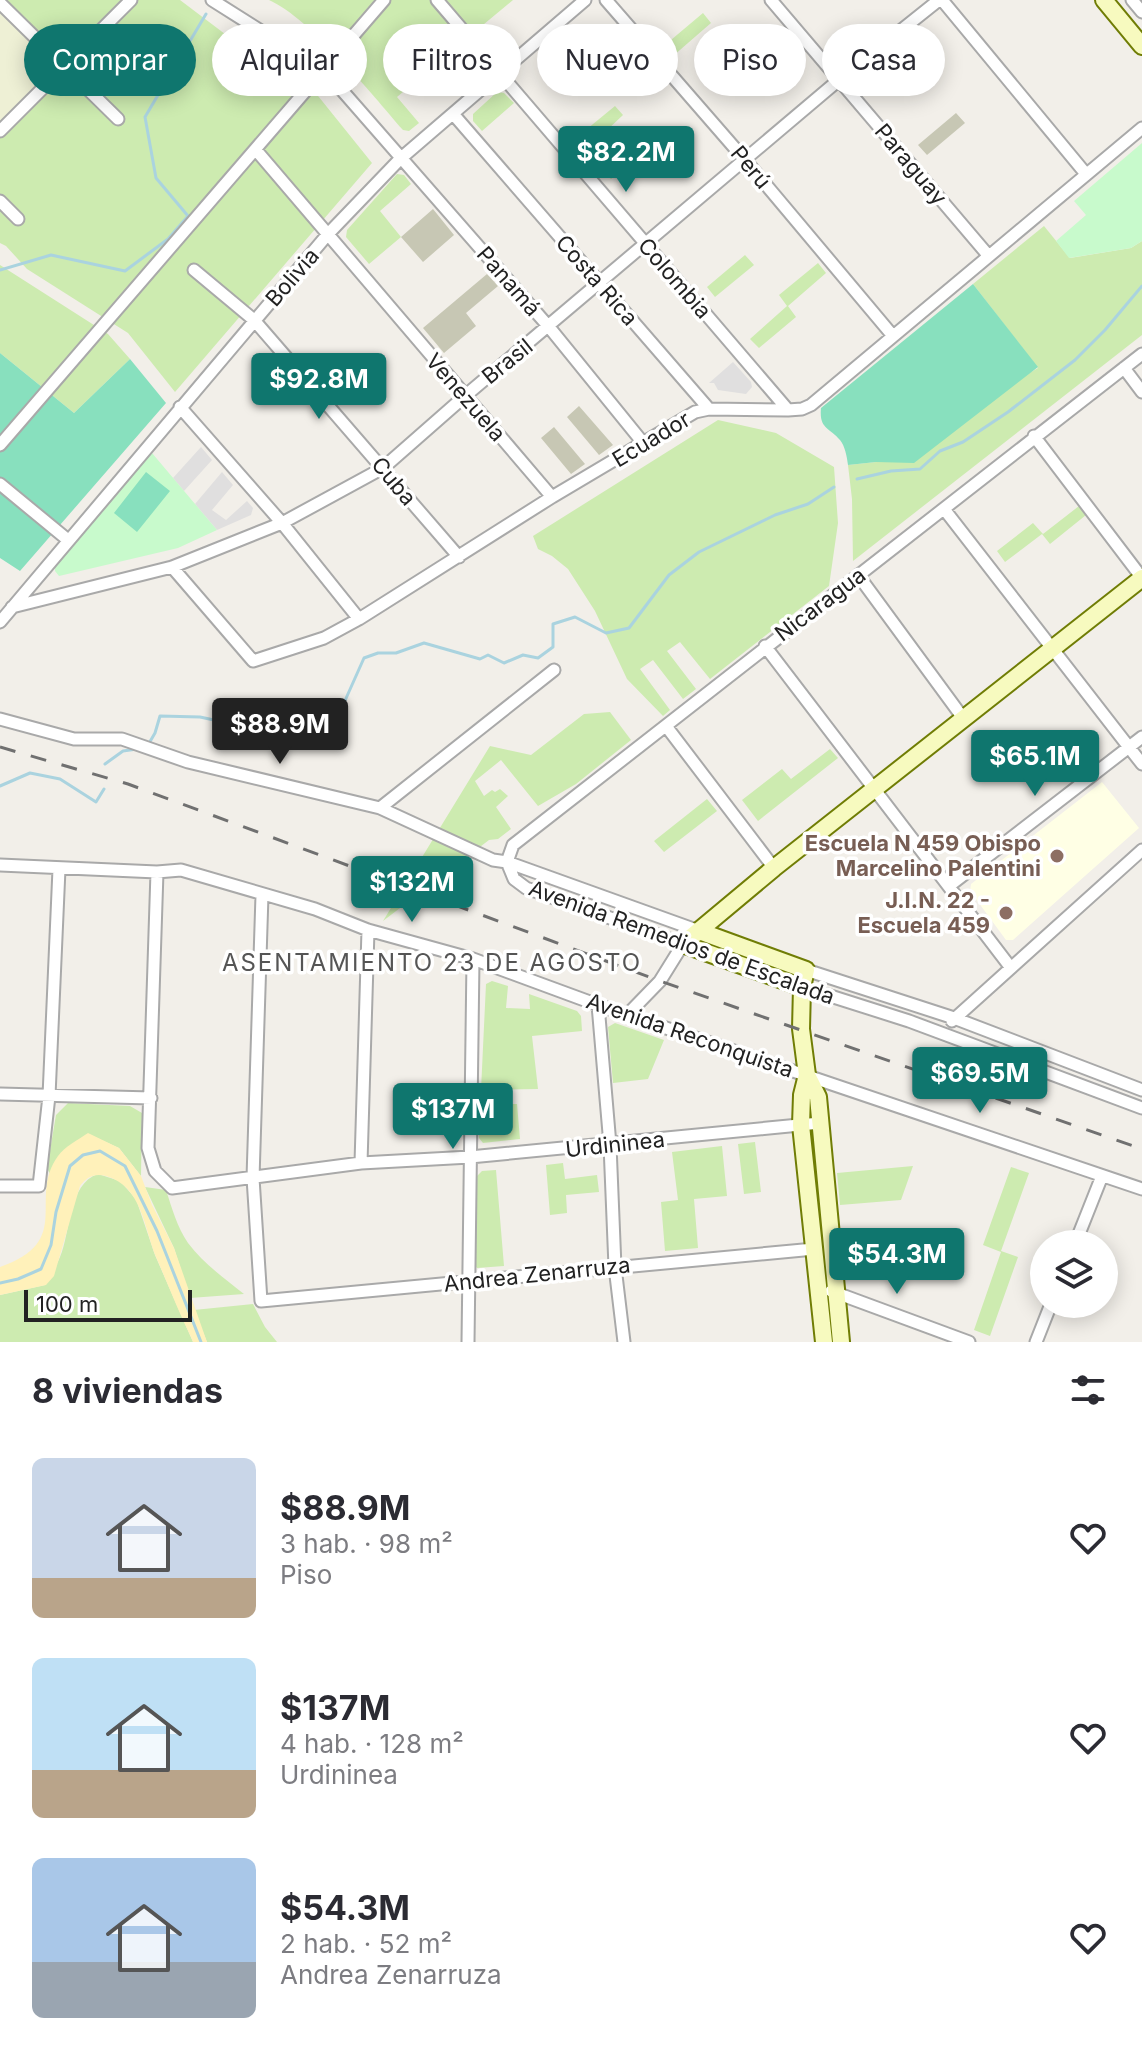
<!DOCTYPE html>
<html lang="es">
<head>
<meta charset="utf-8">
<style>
  body { margin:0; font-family:Inter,sans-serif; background:#f2f2f3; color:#2b2b33; height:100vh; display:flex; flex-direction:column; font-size:30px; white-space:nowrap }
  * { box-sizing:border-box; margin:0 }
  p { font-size:26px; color:#7c7c81 }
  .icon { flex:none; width:44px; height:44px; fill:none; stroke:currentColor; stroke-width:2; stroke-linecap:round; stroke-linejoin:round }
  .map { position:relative; height:1342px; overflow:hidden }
  .details { display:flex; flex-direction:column; background:#fff; flex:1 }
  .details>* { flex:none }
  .top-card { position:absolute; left:24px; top:24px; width:1094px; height:72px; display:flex; gap:16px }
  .controls { position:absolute; left:1030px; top:1230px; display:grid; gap:16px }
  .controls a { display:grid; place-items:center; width:88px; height:88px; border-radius:50%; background:#fff; box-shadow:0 4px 20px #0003; font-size:40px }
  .scale { position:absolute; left:24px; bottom:20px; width:168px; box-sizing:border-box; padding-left:8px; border:4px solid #222; border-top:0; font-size:22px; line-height:28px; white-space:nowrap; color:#222; -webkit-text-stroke:6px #fff; paint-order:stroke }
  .price { position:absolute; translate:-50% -68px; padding:0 18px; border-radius:8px; background:#0f766e; color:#fff; font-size:26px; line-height:52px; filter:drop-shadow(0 2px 4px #0008) }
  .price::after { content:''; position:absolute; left:50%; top:48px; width:24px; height:18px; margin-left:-12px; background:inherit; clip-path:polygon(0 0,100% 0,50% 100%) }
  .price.selected { background:#222; color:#fff }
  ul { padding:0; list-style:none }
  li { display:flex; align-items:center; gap:24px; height:200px; padding:0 32px }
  li span { display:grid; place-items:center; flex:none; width:224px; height:160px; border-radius:12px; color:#555 }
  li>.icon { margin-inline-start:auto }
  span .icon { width:96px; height:96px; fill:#fffc; stroke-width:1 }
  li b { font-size:34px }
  h2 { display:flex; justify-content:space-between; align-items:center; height:96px; padding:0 32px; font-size:34px }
  .tag { padding:0 28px; border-radius:36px; background:#fff; box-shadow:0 4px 20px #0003; font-size:28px; line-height:72px }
  .tag.selected { background:#0f766e; color:#fff }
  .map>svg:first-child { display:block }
  .residential { fill:#e0dfdf }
  .education { fill:#ffffe5 }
  .construction { fill:#c7c7b4 }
  .farmland { fill:#eef0d5 }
  .grass { fill:#cdebb0 }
  .sand { fill:#fff1ba }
  .park { fill:#c8facc }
  .pitch { fill:#88e0be }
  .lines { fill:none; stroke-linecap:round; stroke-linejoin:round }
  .stream { stroke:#aad3df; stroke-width:3 }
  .street-casing { stroke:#a9a9a9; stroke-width:15 }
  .secondary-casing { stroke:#707d05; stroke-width:20 }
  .street { stroke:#fff; stroke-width:11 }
  .secondary { stroke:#f7fabf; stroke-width:16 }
  .rail { stroke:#707070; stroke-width:3; stroke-dasharray:16 16; stroke-linecap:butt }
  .education-dot { fill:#8d6e63; stroke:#fff; stroke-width:3 }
  .labels { text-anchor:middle; stroke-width:7; stroke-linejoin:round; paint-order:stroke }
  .street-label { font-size:22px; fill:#222; stroke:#fff }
  .education-label { font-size:22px; font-weight:bold; fill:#785e54; stroke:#fff; text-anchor:end }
  .neighbourhood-label { font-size:24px; letter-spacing:2px; fill:#555; stroke:#fff }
</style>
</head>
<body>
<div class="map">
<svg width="1142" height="1342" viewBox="0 0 1142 1342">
  <rect width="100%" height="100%" fill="#f2efe9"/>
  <path class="residential" d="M 733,362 L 751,382 L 752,387 L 746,394 L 718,390 L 714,383 L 709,383 Z
    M 201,447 L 212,460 L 184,491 L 173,478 Z
    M 222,472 L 233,485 L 212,510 L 226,520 L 247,501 L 253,508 L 251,515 L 217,530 L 195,504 Z"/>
  <path class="education" d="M 1102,782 L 1139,828 L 1013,940 L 1006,940 L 970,891 L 971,884 Z"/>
  <path class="construction" d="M 956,113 L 965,123 L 927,155 L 918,145 Z
    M 433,209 L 454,235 L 423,262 L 401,237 Z
    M 487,274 L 498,286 L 466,313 L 476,326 L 444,353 L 423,328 Z
    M 579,406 L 613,445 L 599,455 L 567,417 Z
    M 554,427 L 585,464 L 571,474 L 541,438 Z"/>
  <path class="farmland" d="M 0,7 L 64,61 L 0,121 Z"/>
  <path class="grass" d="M 0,0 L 180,0 L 266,65 L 298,71 L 372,163 L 175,392 L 128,333 L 27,269 L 6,246 L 0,243 L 0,121 L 64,61 Z
    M 269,0 L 513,0 L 448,54 L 469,79 L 457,90 L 435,65 L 397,97 L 419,123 L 409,131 L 403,130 C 371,93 311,19 269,0 Z
    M 703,13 L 711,23 L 673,56 L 665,45 Z
    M 497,92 L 504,93 L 514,103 L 482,131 L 473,121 L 473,114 Z
    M 615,106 L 623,115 L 586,150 L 576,138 Z
    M 640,136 L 649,147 L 611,179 L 602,169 Z
    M 397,174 L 404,175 L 411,184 L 380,211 L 401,237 L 369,264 L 346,237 L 347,230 Z
    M 1044,226 L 1070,258 L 1131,248 L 1142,241 L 1142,335 L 853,561 L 852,499 L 848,465 L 876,462 L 1038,368 L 973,284 Z
    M 745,255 L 754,265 L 715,297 L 707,287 Z
    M 818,263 L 826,273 L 788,306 L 796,317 L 759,348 L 750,339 L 787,306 L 779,295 Z
    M 0,265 L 108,334 L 130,359 L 74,413 L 0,353 Z
    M 718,420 L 776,433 L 834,467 L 838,523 L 829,586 L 710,679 L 680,642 L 667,651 L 696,689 L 683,699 L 653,660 L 640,669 L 670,710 L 663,716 L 627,679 L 595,611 L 568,569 L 552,556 L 538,549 L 533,536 Z
    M 1079,506 L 1086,515 L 1050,544 L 1042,534 L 1005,562 L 997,551 L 1033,523 L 1043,534 Z
    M 610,712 L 631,740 L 576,784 L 538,806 L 501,760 L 475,781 L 484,796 L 492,790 L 495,792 L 500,789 L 508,796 L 496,807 L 511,829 L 498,839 L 489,840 L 383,921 L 490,746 L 531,755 L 584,714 Z
    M 830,749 L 838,758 L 758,821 L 742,800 L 782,769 L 791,779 Z
    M 707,799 L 717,811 L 664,852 L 654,841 Z
    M 492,981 L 508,986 L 506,1008 L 530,1009 L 529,994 L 577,1011 L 581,1016 L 582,1031 L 532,1036 L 538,1089 L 481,1090 L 486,984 Z
    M 615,1023 L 664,1040 L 648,1079 L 613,1083 L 608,1027 Z
    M 68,1103 L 130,1106 L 142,1113 L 141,1176 L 119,1148 L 88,1134 C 71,1144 57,1155 50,1174 L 47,1168 L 56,1115 Z
    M 480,1104 L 517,1104 L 520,1139 L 483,1143 L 479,1138 Z
    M 755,1142 L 761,1192 L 744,1194 L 738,1144 Z
    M 722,1146 L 727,1196 L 694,1199 L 698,1248 L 665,1251 L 661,1202 L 678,1200 L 672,1152 Z
    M 563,1163 L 565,1179 L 597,1175 L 599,1192 L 566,1195 L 567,1213 L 550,1215 L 546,1165 Z
    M 913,1166 L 901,1200 L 840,1205 L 837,1173 Z
    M 1011,1167 L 1029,1173 L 1001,1251 L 1018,1257 L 990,1336 L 974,1330 L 1001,1252 L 983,1245 Z
    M 496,1170 L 504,1266 L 477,1268 L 473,1263 L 477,1176 L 482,1171 Z
    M 98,1174 L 120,1181 L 136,1199 L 155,1255 L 193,1342 L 0,1342 L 0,1295 L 45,1285 C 50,1276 56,1266 60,1257 C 71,1231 68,1184 98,1174 Z
    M 145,1187 L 166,1190 C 172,1208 177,1227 188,1243 C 203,1263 225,1279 244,1294 L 190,1298 L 174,1248 Z
    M 253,1304 L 265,1327 L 277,1342 L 207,1342 L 194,1310 Z"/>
  <path class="sand" d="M 88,1133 L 119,1148 L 141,1176 L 152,1205 L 174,1248 L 207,1342 L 193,1342 L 191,1337 C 178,1311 168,1284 156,1257 C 144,1228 142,1186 106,1176 C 94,1173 87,1177 80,1186 L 54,1276 L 46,1285 L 0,1295 L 0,1267 C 75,1241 27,1199 58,1156 C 65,1146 78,1140 88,1133 Z"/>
  <path class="park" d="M 1142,143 L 1142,241 L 1131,248 L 1069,258 L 1056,241 L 1086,215 L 1074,201 Z
    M 152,453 L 217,530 L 178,548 L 59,576 L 55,571 L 55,565 Z"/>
  <path class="pitch" d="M 973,284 L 1038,367 L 914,463 L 876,462 L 848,465 C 847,457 845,446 840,440 C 829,427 819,429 821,408 Z
    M 0,353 L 74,413 L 130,359 L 166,403 L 20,571 L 0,558 Z
    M 146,472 L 170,491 L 137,532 L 114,513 Z"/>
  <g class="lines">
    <path class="stream" d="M 0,270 L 51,255 L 125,271 L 168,239 L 188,216 L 156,178 L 145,117 L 206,14
      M 857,479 L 891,471 L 920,469 L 940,451 L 963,442 L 1008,412 L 1075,360 L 1105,330 L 1142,286
      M 148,745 L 155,733 L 160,716 L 200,717 L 256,729 L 268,738 L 302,744 L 327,741 L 364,658 L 378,653 L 396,653 L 424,643 L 480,659 L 488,655 L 504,663 L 523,655 L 538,658 L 553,647 L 553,624 L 575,617 L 606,633 L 629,628 L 669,575 L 699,552 L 775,515 L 808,504 L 834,487
      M 105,764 L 123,751 L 137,749
      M 0,786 L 30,773 L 60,779 L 96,802 L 104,789
      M 0,1283 L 18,1279 L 41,1269 L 51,1245 L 56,1212 L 70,1166 L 83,1155 L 100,1151 L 125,1166 L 157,1231 L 201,1342"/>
    <defs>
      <path id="street" d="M 212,0 L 326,72 L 549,327 L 644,444
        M 437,0 L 788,410
        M 606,0 L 746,161 L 893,336
        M 771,0 L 988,255
        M 942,0 L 1086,174
        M 1132,0 L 1142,12
        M 0,3 L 118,119
        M 454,115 L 709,409
        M 0,131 L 131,0
        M 256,150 L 552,497
        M 0,201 L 18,219
        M 194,270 L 254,320 L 459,557
        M 1124,368 L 1142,392
        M 180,407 L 282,523 L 359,619
        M 1034,436 L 1142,578
        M 0,445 L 384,0
        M 0,484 L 68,540
        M 944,509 L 1142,764
        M 172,567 L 253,661 L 324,638 L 359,619 L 552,497 L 695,412 L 709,409 L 788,410 L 802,409 L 811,405 L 1142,128
        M 858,575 L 963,718
        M 12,607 L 172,567 L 282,523 L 383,468 L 465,396 L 840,79 L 939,0
        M 0,622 L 328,234 L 400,159 L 585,0
        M 765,646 L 1011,968
        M 0,719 L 74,739 L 122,739 L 188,762 L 380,808 L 493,860 L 507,862 L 699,931
        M 666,726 L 774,868
        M 380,808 L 554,670
        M 507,862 L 513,845 L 1142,354
        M 507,862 L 514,879 L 526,888 L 683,944 L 660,981 L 627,1015
        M 0,865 L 157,872 L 181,870 L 315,909 L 368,930 L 473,959 L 598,1005 L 1142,1189
        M 157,872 L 148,1148 L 155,1171 L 172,1188 L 361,1163 L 470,1157 L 820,1123
        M 949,886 L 1142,737
        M 262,895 L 253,1178 L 261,1301 L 814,1249
        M 806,970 L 954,1018 L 1142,1090
        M 802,987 L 909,1021 L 1142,1108
        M 598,1005 L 610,1145 L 615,1267 L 624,1342
        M 952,1021 L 1142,850
        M 0,1094 L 151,1098
        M 361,1163 L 368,930
        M 0,1186 L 39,1186 L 49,1096 L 59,869
        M 1075,1244 L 1102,1176
        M 831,1291 L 969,1342
        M 468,1342 L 473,959
        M 1036,1342 L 1051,1304"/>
      <path id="secondary" d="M 1104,0 L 1142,46
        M 699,931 L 806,970 L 802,987 L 801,1029 L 807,1075 L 802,1095 L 801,1125 L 824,1342
        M 802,987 L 683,944 L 774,868 L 1142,578
        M 807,1075 L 818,1097 L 841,1342"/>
    </defs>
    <use href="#street" class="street-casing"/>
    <use href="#secondary" class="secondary-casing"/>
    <use href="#street" class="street"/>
    <use href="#secondary" class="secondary"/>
    <path class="rail" d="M 0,747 L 128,784 L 660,981 L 1142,1149"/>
  </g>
  <g class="education-dot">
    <circle cx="1057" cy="856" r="8"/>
    <circle cx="1006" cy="913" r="8"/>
  </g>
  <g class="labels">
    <g class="street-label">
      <text transform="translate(911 164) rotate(50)" y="8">Paraguay</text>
      <text transform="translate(751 167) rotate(50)" y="8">Perú</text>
      <text transform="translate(292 277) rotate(-49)" y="8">Bolivia</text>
      <text transform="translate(675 278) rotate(49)" y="8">Colombia</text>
      <text transform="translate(597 280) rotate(49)" y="8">Costa Rica</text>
      <text transform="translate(509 281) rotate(49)" y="8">Panamá</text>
      <text transform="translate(507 361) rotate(-39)" y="8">Brasil</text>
      <text transform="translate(466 397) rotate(49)" y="8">Venezuela</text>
      <text transform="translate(651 439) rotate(-31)" y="8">Ecuador</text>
      <text transform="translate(394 481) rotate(50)" y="8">Cuba</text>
      <text transform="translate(820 604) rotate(-37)" y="8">Nicaragua</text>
      <text transform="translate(682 942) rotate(20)" y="8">Avenida Remedios de Escalada</text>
      <text transform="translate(690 1035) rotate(19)" y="8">Avenida Reconquista</text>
      <text transform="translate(615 1144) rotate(-6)" y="8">Urdininea</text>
      <text transform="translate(537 1274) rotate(-6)" y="8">Andrea Zenarruza</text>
    </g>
    <g class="education-label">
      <text x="1041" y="851">Escuela N 459 Obispo<tspan x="1041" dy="25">Marcelino Palentini</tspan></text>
      <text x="990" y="908">J.I.N. 22 -<tspan x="990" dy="25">Escuela 459</tspan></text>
    </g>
    <g class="neighbourhood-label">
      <text x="432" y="971">ASENTAMIENTO 23 DE AGOSTO</text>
    </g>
  </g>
</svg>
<div class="controls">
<a><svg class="icon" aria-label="layers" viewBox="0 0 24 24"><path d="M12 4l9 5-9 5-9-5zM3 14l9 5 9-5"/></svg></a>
</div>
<div class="scale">100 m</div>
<b class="price" style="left:626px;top:194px">$82.2M</b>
<b class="price" style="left:319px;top:421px">$92.8M</b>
<b class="price selected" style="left:280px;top:766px">$88.9M</b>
<b class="price" style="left:1035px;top:798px">$65.1M</b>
<b class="price" style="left:412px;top:924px">$132M</b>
<b class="price" style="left:980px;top:1115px">$69.5M</b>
<b class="price" style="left:453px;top:1151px">$137M</b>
<b class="price" style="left:897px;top:1296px">$54.3M</b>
<div class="top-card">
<a class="tag selected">Comprar</a>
<a class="tag">Alquilar</a>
<a class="tag">Filtros</a>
<a class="tag">Nuevo</a>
<a class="tag">Piso</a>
<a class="tag">Casa</a>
</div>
</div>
<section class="details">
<h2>8 viviendas<svg class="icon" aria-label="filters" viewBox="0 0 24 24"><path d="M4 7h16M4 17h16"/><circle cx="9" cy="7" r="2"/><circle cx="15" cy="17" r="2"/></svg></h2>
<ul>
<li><span style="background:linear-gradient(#c9d6e8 75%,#b9a48a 0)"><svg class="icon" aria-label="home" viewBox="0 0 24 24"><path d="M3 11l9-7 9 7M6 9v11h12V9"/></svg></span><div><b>$88.9M</b><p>3 hab. · 98 m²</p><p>Piso</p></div><svg class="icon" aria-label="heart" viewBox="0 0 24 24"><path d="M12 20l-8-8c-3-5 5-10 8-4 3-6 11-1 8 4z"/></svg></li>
<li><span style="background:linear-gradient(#bfe0f5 70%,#b9a48a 0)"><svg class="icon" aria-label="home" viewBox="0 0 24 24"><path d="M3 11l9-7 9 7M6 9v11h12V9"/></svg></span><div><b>$137M</b><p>4 hab. · 128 m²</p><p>Urdininea</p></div><svg class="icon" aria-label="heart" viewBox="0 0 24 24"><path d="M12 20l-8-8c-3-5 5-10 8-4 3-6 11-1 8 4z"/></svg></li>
<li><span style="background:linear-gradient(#a9c7e8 65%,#9aa5b1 0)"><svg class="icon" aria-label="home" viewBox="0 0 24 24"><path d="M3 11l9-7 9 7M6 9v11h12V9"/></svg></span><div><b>$54.3M</b><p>2 hab. · 52 m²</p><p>Andrea Zenarruza</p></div><svg class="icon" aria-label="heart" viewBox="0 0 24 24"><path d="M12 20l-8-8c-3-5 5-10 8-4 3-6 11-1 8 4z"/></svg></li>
</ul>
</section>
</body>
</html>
